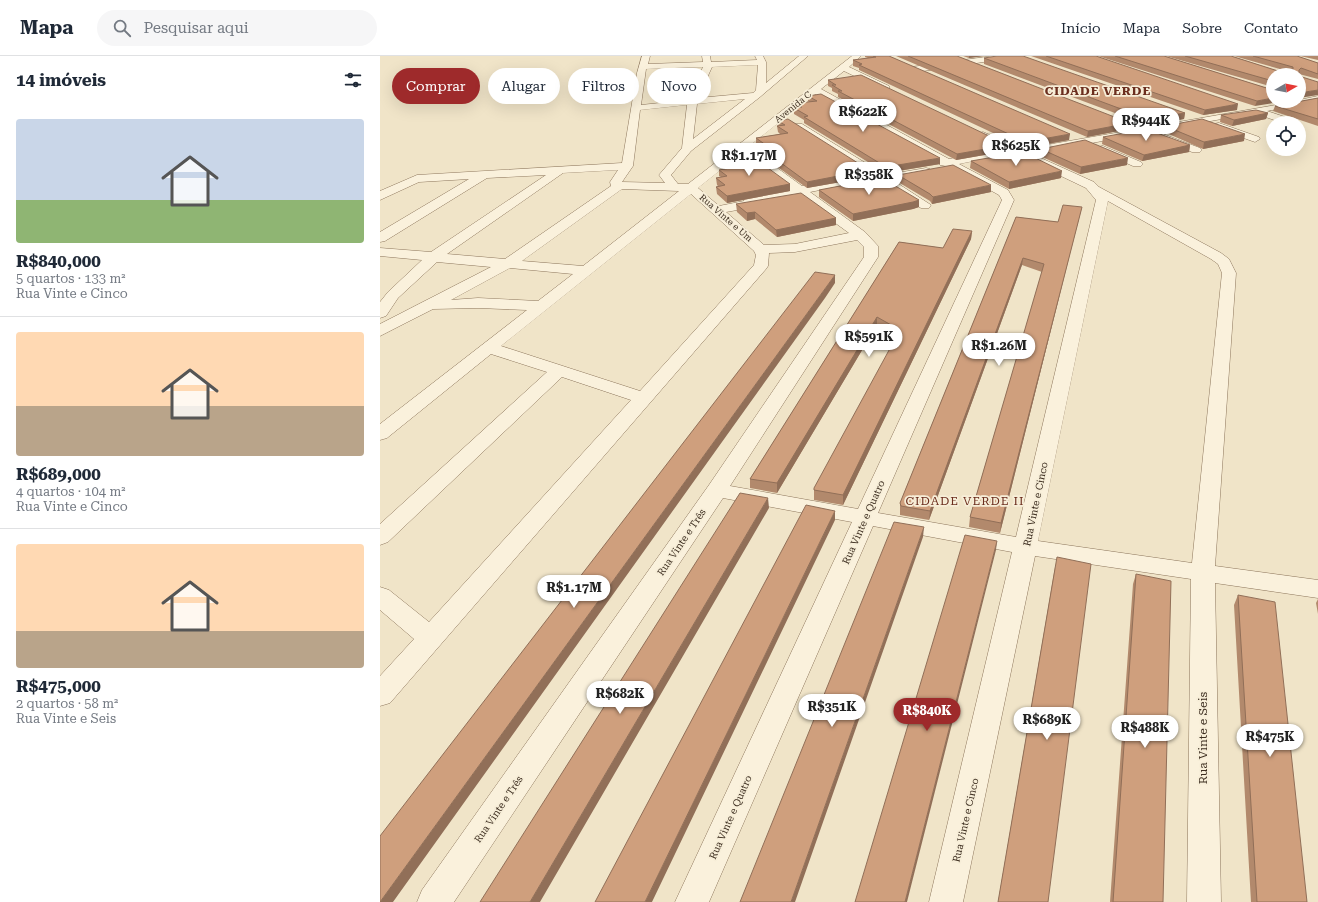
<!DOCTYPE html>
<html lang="pt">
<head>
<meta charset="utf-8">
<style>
  body { margin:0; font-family:"Roboto Serif",serif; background:#f6f6f7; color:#1f2937; height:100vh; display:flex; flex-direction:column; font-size:15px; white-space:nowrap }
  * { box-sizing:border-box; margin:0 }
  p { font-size:13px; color:#747a83 }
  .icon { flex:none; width:22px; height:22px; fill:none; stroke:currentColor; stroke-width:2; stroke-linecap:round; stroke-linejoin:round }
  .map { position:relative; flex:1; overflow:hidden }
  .details { display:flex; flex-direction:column; background:#fff; width:380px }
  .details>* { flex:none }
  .top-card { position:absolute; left:12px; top:12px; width:380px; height:36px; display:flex; gap:8px }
  .needle { width:26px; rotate:81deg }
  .tools { position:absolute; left:886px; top:12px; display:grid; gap:8px }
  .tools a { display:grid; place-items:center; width:40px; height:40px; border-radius:50%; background:#fff; box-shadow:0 4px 16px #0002; font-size:20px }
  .price { position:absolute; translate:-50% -34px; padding:0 9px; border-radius:14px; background:#fff; color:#222; font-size:13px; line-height:26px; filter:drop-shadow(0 1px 2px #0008) }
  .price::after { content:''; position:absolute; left:50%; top:24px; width:12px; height:9px; margin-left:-6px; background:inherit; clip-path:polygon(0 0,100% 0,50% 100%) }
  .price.active { background:#9e2a2b; color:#fff }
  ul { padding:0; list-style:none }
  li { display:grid; align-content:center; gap:8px; height:212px; padding:0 16px }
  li+li { border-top:1px solid #e0e1e3 }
  li span { display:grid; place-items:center; height:124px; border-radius:4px; color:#555 }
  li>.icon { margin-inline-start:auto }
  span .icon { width:72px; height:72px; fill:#fffc; stroke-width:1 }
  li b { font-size:17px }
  h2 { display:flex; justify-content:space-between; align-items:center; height:48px; padding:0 16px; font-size:17px }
  .tag { padding:0 14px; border-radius:18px; background:#fff; box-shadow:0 4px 16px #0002; font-size:14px; line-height:36px }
  .tag.active { background:#9e2a2b; color:#fff }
  header { display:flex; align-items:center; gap:24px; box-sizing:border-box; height:56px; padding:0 20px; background:#fff; border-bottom:1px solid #e0e1e3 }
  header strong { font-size:19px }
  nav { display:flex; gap:22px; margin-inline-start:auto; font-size:14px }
  .search { width:280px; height:36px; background:#f6f6f7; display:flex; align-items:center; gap:10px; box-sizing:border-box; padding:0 14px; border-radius:22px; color:#747a83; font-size:15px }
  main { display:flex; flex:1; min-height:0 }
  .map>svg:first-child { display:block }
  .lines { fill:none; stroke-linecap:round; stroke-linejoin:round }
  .minor-casing { stroke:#8d765c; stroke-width:1 }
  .minor { fill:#faf1dc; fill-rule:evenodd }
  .wall { fill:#b2896c }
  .shaded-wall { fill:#916f58 }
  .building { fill:#cf9f7d; stroke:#916f58 }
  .labels { text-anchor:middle; stroke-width:3.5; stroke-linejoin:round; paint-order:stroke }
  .far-street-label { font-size:9px; fill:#3d2e20; stroke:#f7eed8 }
  .street-label { font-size:10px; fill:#3d2e20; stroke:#f7eed8 }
  .far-district-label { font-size:12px; font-weight:bold; letter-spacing:1px; fill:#6b2e1e; stroke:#f7eed8 }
  .quarter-label { font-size:12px; letter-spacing:1px; fill:#6b2e1e; stroke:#f7eed8 }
  .near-street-label { font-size:12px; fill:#3d2e20; stroke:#f7eed8 }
</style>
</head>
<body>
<header>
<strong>Mapa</strong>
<div class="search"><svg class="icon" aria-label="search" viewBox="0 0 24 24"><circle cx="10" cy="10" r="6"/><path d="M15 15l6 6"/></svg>Pesquisar aqui</div>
<nav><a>Início</a><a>Mapa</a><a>Sobre</a><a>Contato</a></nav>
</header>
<main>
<section class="details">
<h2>14 imóveis<svg class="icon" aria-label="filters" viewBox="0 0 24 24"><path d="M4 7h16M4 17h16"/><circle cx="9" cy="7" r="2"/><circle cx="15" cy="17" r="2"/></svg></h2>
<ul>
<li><span style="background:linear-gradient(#c9d6e8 65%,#8fb573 0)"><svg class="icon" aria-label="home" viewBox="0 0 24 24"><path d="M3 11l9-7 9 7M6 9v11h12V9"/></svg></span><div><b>R$840,000</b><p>5 quartos · 133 m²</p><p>Rua Vinte e Cinco</p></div></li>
<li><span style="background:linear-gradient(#ffd9b3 60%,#b9a48a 0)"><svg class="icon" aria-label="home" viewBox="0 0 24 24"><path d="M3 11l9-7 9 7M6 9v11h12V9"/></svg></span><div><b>R$689,000</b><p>4 quartos · 104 m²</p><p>Rua Vinte e Cinco</p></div></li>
<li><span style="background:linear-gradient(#ffd9b3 70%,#b9a48a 0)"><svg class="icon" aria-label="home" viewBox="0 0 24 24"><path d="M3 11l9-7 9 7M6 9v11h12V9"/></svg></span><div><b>R$475,000</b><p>2 quartos · 58 m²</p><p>Rua Vinte e Seis</p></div></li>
</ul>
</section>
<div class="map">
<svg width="938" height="846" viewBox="0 0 938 846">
  <rect width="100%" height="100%" fill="#f0e4c8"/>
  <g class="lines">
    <defs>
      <path id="minor" d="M 262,0 L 270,0 L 268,8 L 323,6 L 322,0 L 330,0 L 331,6 L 377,4 L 375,0 L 383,0 L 386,6 L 386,27 L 419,0 L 428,0 L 380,41 L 311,95 L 291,119 L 298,128 L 308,128 L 472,0 L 481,0 L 469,11 L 509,30 L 509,34 L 503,34 L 464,15 L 441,33 L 569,103 L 623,92 L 599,81 L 598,79 L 599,77 L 603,76 L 643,93 L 919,45 L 919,44 L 938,40 L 938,46 L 887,55 L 917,65 L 918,67 L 903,67 L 874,57 L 652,98 L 714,126 L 719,131 L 841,197 L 849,203 L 856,217 L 835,510 L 938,524 L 938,542 L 835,527 L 841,846 L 807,846 L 811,523 L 655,500 L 583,846 L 549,846 L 632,496 L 493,470 L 329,846 L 295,846 L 472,466 L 343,442 L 74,846 L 37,846 L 42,834 L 329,429 L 484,201 L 484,191 L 477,184 L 415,196 L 389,197 L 388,210 L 386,213 L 10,647 L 0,650 L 0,620 L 34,583 L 0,554 L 0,531 L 9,534 L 49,566 L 251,344 L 182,321 L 8,486 L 0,489 L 0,468 L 167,316 L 111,298 L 7,382 L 0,384 L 0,368 L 147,254 L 98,252 L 53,253 L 0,280 L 0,268 L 111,211 L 57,206 L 18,242 L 6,260 L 0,262 L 0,246 L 8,236 L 42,204 L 0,200 L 0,192 L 51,196 L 166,119 L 107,122 L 5,185 L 0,186 L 0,176 L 89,123 L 39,126 L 0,144 L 0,135 L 37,119 L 242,107 L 257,17 ZM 378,9 L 376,34 L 373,37 L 318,42 L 332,11 ZM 323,11 L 308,44 L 261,49 L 266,13 ZM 435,38 L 559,106 L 560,109 L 566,110 L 619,139 L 622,144 L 478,453 L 350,430 L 498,201 L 498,190 L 485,176 L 430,136 L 470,128 L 476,132 L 501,127 L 541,152 L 549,152 L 551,149 L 514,125 L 550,117 L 552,115 L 550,113 L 546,112 L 505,119 L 422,68 L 414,68 L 413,70 L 487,118 L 422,130 L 368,91 ZM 365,43 L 313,83 L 317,48 ZM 307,49 L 302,92 L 279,119 L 285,127 L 242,126 L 253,110 L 260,54 ZM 362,97 L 409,133 L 369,140 L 365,141 L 364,145 L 339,150 L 318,132 ZM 633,97 L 706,132 L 716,144 L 636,481 L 498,457 L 634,144 L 628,134 L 579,108 ZM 238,114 L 230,126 L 231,130 L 125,203 L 67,198 L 183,117 ZM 242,133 L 299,135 L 203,210 L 142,205 ZM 311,138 L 374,195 L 376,199 L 374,209 L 260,335 L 121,290 ZM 417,139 L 469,177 L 415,188 L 384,189 L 346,156 L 385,149 L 389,148 L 390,144 ZM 728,145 L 831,203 L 838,208 L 842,217 L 812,507 L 658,485 ZM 130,212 L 193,218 L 158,245 L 98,242 L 71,244 Z
        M 613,0 L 634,0 L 630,2 L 510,20 L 506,17 L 510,14 Z
        M 839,67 L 879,81 L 880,83 L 875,86 L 835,72 L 834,70 L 835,68 Z
        M 783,78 L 820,92 L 822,94 L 820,96 L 812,96 L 779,83 L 778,81 Z
        M 723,90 L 761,106 L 763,108 L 761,110 L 753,110 L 719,95 L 718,93 L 719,91 Z"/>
    </defs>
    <use href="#minor" class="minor-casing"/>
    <use href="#minor" class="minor"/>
  </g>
  <path class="wall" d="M 485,0 L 509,0 L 689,84 L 645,92 L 479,14 L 479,12 L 473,10 L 473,4 L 488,2 L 485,1 Z
    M 516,0 L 577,0 L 749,73 L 707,81 Z
    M 583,0 L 604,0 L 589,2 Z
    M 651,0 L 716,0 L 857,54 L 823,59 Z
    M 718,0 L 784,0 L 893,34 L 875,50 Z
    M 786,0 L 851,0 L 898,15 L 907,15 L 854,0 L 917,0 L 938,7 L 938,23 L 919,18 L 893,19 L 893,31 Z
    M 920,0 L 938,0 L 938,4 Z
    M 604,2 L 805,57 L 804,63 L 767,69 L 604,8 Z
    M 448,24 L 628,89 L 627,95 L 576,104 L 458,41 L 458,38 L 452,35 L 452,32 L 448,30 Z
    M 428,40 L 560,108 L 506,117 L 424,67 L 424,64 L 414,58 L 414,52 L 418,52 L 418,47 L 429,46 L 428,45 Z
    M 938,42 L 938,70 L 893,55 L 895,50 Z
    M 888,57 L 886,63 L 852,70 L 840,66 L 841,59 Z
    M 398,65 L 489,114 L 489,121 L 427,132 L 382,100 L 382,93 L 383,93 L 376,88 L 376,82 L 400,78 L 398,76 L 397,70 L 398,70 Z
    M 785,70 L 864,85 L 823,93 L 784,76 Z
    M 723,81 L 810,89 L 809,96 L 762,105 L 722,88 Z
    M 661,93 L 747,109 L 700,118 L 660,100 Z
    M 357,97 L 410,128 L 410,135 L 347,147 L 337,138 L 336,131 L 338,130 L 337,129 L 336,122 L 341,121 L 339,120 L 339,114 L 355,111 L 354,104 L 357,104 Z
    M 591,105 L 681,122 L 629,133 L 590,112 Z
    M 518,119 L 611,136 L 552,148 L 550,145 L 518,126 Z
    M 439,134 L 539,151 L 533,153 L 473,165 L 439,141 Z
    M 356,148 L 456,162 L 456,169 L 397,181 L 375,163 L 367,165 L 357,156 Z
    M 702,151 L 700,158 L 620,477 L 589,471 L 590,461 L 662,216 L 642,209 L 549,464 L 520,459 L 520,447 L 636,161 L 678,166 Z
    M 592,175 L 591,183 L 463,449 L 434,444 L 434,434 L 517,281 L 497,269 L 397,437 L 370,432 L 370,423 L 519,186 L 563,192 Z
    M 675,511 L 668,846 L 618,846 Z
    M 756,518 L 783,846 L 730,846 L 753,528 Z
    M 858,539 L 927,846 L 871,846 L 854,549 Z
    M 938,543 L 938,558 L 936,547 Z"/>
  <path class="shaded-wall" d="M 589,0 L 604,0 L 589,2 Z
    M 938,34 L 938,39 L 919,42 L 919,37 Z
    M 893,42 L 893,45 L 905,45 L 875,50 L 877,45 Z
    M 858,48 L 857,54 L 823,59 L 825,54 Z
    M 805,57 L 804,63 L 767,69 L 768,63 Z
    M 888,57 L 886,63 L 852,70 L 854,64 Z
    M 750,67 L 749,73 L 707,81 L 708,75 Z
    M 690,78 L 689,84 L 645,92 L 646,86 Z
    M 865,78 L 864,85 L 823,93 L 824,86 Z
    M 628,89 L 627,95 L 576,104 L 577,98 Z
    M 810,89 L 809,96 L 762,105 L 764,99 Z
    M 560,102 L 560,108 L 506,117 L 506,111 Z
    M 748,102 L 747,109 L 700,118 L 701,111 Z
    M 489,114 L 489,121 L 427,132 L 427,126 Z
    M 682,115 L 681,122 L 629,133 L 629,126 Z
    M 410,128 L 410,135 L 347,147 L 347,140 Z
    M 611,129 L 611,136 L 552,148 L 553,141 Z
    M 539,144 L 539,151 L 533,153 L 473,165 L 473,158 Z
    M 702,151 L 700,158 L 620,477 L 621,467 Z
    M 375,156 L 375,163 L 367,165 L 367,157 Z
    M 456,162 L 456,169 L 397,181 L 396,174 Z
    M 592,175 L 591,183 L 463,449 L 463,439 Z
    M 643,202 L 642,209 L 549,464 L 550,455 Z
    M 455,219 L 455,227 L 445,242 L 13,846 L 0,846 Z
    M 497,261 L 497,269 L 397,437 L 397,427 Z
    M 388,442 L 389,452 L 160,846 L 150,846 Z
    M 455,455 L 455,464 L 272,846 L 265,846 Z
    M 544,471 L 543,481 L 415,846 L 411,846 Z
    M 617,485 L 616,494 L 527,846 L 525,846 Z"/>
  <path class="building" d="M 493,0 L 509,0 L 690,78 L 646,86 L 479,9 L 482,8 L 473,4 L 496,1 Z
    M 528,0 L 577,0 L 750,67 L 708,75 Z
    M 617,0 L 643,0 L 805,57 L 768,63 L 604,2 Z
    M 666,0 L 716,0 L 858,48 L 825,54 Z
    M 735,0 L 784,0 L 893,34 L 893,42 L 877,45 Z
    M 805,0 L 851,0 L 898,15 L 913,15 L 913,11 L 873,0 L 917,0 L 938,7 L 938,18 L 921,12 L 919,14 L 919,20 L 938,26 L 938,34 L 919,37 L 919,19 L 893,19 L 893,25 Z
    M 481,19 L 628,89 L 577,98 L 458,35 L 462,35 L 452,29 L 456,29 L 448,24 Z
    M 441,38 L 560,102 L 506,111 L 424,61 L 428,60 L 414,52 L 422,51 L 418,47 L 437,45 L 428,40 Z
    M 938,42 L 938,63 L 895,50 Z
    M 876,54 L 888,57 L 854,64 L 841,59 Z
    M 408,63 L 489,114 L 427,126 L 382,93 L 390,92 L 376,82 L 408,77 L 397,70 L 405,69 L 398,65 Z
    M 822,63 L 865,78 L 824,86 L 785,70 Z
    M 766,73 L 810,89 L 764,99 L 723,81 Z
    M 705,84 L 748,102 L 701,111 L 661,93 Z
    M 366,96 L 410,128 L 347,140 L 336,131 L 345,129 L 336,122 L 347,120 L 339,114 L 362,110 L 354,104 L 363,103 L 357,97 Z
    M 643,96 L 682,115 L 629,126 L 591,105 Z
    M 573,109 L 611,129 L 553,141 L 550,138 L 518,119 Z
    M 502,122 L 539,144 L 533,146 L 473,158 L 439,134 Z
    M 421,137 L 456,162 L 396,174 L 375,156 L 367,157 L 356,148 Z
    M 683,149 L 702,151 L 621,467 L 590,461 L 664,208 L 643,202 L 550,455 L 521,450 L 520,447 L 636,161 L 678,166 Z
    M 573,173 L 592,175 L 463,439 L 434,434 L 434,432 L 520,274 L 497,261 L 397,427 L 370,423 L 519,186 L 563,192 Z
    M 435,216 L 455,219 L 0,846 L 0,780 Z
    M 360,437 L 388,442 L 150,846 L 100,846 Z
    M 426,449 L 455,455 L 265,846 L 215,846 Z
    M 514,466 L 544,471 L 411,846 L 360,846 Z
    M 585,479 L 617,485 L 525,846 L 475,846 Z
    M 677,501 L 711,508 L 668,846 L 618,846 Z
    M 756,518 L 791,525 L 783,846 L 733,846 Z
    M 858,539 L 895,546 L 927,846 L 877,846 Z"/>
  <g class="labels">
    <g class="far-street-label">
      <text transform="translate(413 51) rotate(-39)" y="3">Avenida C</text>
      <text transform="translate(346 162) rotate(41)" y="3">Rua Vinte e Um</text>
    </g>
    <g class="street-label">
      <text transform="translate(655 448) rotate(-78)" y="4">Rua Vinte e Cinco</text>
      <text transform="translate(483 466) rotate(-66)" y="4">Rua Vinte e Quatro</text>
      <text transform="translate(301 486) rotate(-56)" y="4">Rua Vinte e Três</text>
      <text transform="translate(118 753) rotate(-56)" y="4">Rua Vinte e Três</text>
      <text transform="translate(350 761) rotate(-66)" y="4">Rua Vinte e Quatro</text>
      <text transform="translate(585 764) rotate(-77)" y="4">Rua Vinte e Cinco</text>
    </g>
    <g class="far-district-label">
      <text x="718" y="39">CIDADE VERDE</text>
    </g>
    <g class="quarter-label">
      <text x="585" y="449">CIDADE VERDE II</text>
    </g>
    <g class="near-street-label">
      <text transform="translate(823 682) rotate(-90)" y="4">Rua Vinte e Seis</text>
    </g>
  </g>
</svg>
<div class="tools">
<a><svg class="needle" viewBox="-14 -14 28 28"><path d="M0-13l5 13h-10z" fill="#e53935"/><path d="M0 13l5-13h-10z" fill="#747a83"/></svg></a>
<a><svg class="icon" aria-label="locate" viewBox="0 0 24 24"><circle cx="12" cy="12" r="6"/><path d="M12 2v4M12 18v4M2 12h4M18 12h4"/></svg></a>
</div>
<b class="price" style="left:483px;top:77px">R$622K</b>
<b class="price" style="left:766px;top:86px">R$944K</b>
<b class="price" style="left:636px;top:111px">R$625K</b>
<b class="price" style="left:369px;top:121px">R$1.17M</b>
<b class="price" style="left:489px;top:140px">R$358K</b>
<b class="price" style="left:489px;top:302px">R$591K</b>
<b class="price" style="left:619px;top:311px">R$1.26M</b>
<b class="price" style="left:194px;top:553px">R$1.17M</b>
<b class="price" style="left:240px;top:659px">R$682K</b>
<b class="price" style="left:452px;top:672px">R$351K</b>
<b class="price active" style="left:547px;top:676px">R$840K</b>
<b class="price" style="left:667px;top:685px">R$689K</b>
<b class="price" style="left:765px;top:693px">R$488K</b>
<b class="price" style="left:890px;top:702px">R$475K</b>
<div class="top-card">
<a class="tag active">Comprar</a>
<a class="tag">Alugar</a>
<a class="tag">Filtros</a>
<a class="tag">Novo</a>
</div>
</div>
</main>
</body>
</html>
